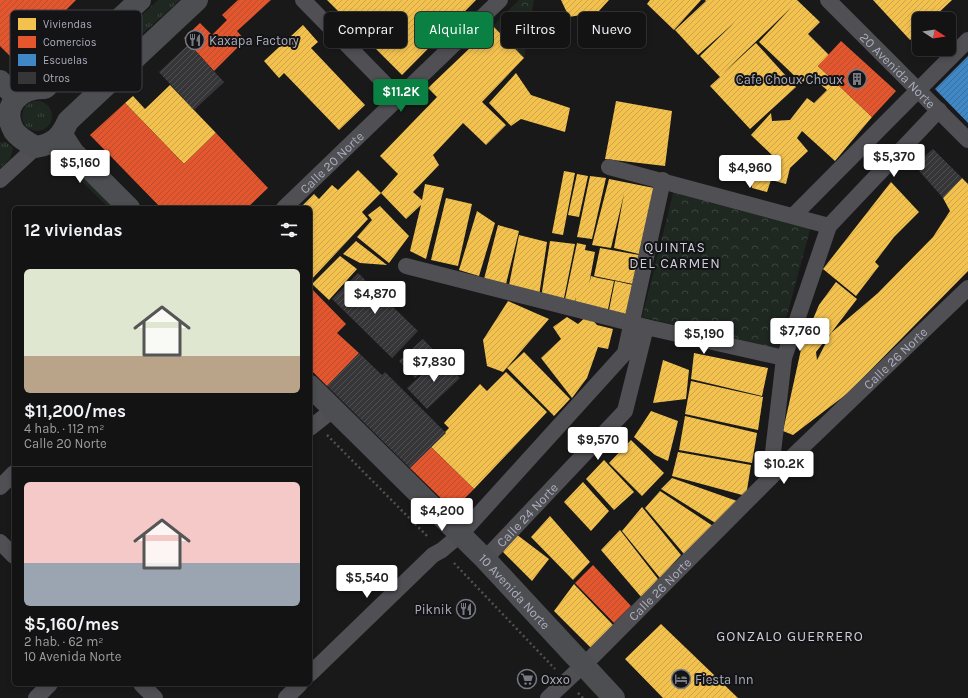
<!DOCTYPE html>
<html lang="es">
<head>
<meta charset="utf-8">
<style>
  body { margin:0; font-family:Karla,sans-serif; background:#1c1c1d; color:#f1f3f6; height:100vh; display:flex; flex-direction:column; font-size:15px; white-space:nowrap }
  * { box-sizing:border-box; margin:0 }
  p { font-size:13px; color:#9d9ea0 }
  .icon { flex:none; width:22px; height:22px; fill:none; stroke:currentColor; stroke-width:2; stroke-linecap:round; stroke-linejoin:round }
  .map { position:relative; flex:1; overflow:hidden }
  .panel { position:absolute; left:12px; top:206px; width:300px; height:480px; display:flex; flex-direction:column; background:#131314; border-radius:6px; box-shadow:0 2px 6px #0003,0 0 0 1px #323234 }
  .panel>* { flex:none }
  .top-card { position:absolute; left:324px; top:12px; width:380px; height:36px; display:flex; gap:8px }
  .needle { width:26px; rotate:102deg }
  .controls { position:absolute; left:912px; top:12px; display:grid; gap:8px }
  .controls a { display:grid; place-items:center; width:44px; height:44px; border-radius:6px; background:#131314; box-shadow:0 2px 6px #0003,0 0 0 1px #323234; font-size:20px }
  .price { position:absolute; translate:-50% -34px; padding:0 9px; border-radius:4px; background:#fff; color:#222; font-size:13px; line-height:26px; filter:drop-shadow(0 1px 2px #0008) }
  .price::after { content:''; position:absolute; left:50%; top:24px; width:12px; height:9px; margin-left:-6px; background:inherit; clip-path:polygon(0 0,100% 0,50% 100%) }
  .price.active { background:#0b8043; color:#fff }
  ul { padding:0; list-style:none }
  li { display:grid; align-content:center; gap:8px; height:212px; padding:0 12px }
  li+li { border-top:1px solid #323234 }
  li span { display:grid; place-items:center; height:124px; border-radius:6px; color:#555 }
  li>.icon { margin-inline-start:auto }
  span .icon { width:72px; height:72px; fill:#fffc; stroke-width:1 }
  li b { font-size:17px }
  h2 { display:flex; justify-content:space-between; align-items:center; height:48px; padding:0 12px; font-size:17px }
  .pill { padding:0 14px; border-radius:6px; background:#131314; box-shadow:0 2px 6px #0003,0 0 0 1px #323234; font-size:14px; line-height:36px }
  .pill.active { background:#0b8043; color:#fff }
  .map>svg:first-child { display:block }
  .grass { fill:url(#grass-tufts) }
  .park { fill:url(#park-crowns) }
  .homes { fill:url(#homes-hatch); fill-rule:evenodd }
  .shops { fill:url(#shops-hatch) }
  .schools { fill:url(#schools-hatch) }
  .building { fill:url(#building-hatch) }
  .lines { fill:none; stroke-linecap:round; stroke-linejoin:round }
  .path { stroke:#505055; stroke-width:2.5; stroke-dasharray:2 3; stroke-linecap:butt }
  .street { stroke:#4f4f54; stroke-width:16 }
  .secondary { stroke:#4d4e52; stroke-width:22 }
  .labels { text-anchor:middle; stroke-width:4; stroke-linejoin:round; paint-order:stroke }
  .poi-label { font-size:13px; fill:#aaadbb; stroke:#141316; text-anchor:start }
  .street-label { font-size:13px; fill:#aaadbb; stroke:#141316 }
  .neighbourhood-label { font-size:14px; letter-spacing:1px; fill:#cbcdd7; stroke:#141316 }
  .key { fill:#141316; stroke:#414148; stroke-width:1 }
  .key-label { font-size:11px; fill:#aaadbb }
</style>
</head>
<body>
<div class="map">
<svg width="968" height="698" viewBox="0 0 968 698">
  <defs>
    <pattern id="grass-tufts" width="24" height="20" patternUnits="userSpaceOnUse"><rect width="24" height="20" fill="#1f2721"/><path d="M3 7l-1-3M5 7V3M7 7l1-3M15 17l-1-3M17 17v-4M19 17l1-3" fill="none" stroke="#3d443f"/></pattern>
    <pattern id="park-crowns" width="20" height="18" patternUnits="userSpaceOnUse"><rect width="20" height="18" fill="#1f2721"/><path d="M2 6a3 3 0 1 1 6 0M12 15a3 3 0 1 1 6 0" fill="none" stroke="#3d443f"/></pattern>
    <pattern id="homes-hatch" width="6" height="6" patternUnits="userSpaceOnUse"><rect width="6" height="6" fill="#f2c14e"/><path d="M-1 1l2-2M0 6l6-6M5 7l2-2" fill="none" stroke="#cca54a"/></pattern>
    <pattern id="shops-hatch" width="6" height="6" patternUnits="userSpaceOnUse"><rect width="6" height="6" fill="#e4572e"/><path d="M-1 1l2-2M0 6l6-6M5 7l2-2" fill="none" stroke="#b84e30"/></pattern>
    <pattern id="schools-hatch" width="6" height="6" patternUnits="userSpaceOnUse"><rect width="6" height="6" fill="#3f88c5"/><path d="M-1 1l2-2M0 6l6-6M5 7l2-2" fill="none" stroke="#3b6f9b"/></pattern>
    <pattern id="building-hatch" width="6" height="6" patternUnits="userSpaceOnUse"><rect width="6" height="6" fill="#363638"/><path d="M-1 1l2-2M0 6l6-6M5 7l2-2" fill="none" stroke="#505053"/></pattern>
  </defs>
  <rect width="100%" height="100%" fill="#19191a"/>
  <path class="grass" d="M 158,0 L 180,0 L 77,93 L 69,90 L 68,84 L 70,82 Z
    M22 116a15 15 0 1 1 30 0a15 15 0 1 1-30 0Z
    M 0,142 L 6,142 L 13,148 L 10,159 L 0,168 Z
    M 62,155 L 65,157 L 116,208 L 109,208 L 60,160 Z"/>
  <path class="park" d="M 519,0 L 534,0 L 524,58 L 493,26 Z
    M 674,190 L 811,226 L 778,349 L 642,317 Z"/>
  <path class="homes" d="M 327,0 L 476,0 L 402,75 Z
    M 561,0 L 609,0 L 598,12 L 569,17 Z
    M 650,0 L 701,0 L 674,30 L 647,4 Z
    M 705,0 L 797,0 L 820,22 L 808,34 L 829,55 L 818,66 L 872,117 L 835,161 L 802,131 L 797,138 L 808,151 L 790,168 L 786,184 L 771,180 L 767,192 L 752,188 L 750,178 L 736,175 L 739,160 L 756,164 L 759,162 L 768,164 L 775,158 L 751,135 L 771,113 L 772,121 L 790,120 L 807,98 L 814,103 L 827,90 L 809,75 L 802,83 L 759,42 L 791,8 L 721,75 L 756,43 L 796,87 L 750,129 L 710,86 L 720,77 L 700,56 L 735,22 L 698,55 L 675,30 L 706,1 Z
    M 873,0 L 952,0 L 932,19 L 919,19 L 919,32 L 910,40 Z
    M 303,25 L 318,42 L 311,48 L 365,105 L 339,130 L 284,73 L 279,78 L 264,61 Z
    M 493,26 L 524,58 L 482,102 L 506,125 L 486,145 L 463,123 L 433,155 L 439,165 L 413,192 L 422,200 L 425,184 L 444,188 L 426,259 L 410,251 L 421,205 L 406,219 L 381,193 L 398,174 L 380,156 L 437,97 L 428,88 Z
    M 516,73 L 531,95 L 570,108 L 565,132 L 521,119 L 511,126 L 489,103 Z
    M 170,85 L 216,133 L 184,164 L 125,103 L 133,96 L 145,109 Z
    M 616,101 L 672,111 L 665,166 L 605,159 Z
    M 358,170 L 381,193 L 362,212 L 368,219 L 310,281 L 310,208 L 300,208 L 314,194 L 319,199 L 332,185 L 338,190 Z
    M 564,171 L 575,173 L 563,235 L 552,233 Z
    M 577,174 L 588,176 L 579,217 L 568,215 Z
    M 590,176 L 606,178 L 592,239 L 577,237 Z
    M 962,178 L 968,184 L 968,271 L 848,393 L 793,435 L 783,431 L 802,345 L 819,305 L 836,282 L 857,299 L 831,333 L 878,293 L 933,237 L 950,211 L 943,198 ZM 831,333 L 817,360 L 816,352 Z
    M 609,179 L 654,188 L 639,254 L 614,248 L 624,194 L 611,248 L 592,245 Z
    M 891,182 L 919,212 L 894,237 L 875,262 L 879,266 L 856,296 L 823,269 Z
    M 446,198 L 472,204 L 458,266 L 431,260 Z
    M 380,206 L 409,236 L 389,263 L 357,237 L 372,220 L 368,215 Z
    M 477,211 L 495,223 L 479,276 L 459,270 Z
    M 498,225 L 519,231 L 506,284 L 484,279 Z
    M 519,235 L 547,242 L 539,296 L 508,290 Z
    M 356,241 L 387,265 L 360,263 L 343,254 Z
    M 550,241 L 575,244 L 563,303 L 541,298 Z
    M 577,243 L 586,245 L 585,250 L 595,252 L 589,284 L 591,276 L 598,278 L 596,285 L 598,278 L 614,281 L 607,314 L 599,312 L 600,305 L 599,311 L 574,306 L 576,297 L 573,305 L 564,304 Z
    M 600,248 L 639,255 L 633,284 L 594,276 Z
    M 340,256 L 357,269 L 329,300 L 312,284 Z
    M 615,281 L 633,285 L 625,318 L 608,315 Z
    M 508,301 L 549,319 L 503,372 L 487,366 L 483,340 Z
    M 588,315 L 597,325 L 613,329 L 608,349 L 598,347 L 587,378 L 572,398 L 541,358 L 561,339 L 553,327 L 567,317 L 578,324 Z
    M 524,352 L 570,399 L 554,416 L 507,368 Z
    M 694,353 L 768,368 L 762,396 L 691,379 Z
    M 663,360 L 689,370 L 686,399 L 653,403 Z
    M 506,372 L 547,412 L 474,489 L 431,447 L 449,428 L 444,423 L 480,384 L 487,391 Z
    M 691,381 L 763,397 L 758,430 L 685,414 Z
    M 651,411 L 678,421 L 668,461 L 655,455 L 634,437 Z
    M 685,416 L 757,433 L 752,463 L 679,450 Z
    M 631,440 L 664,473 L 642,496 L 609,463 Z
    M 678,452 L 751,465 L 746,496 L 672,476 Z
    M 604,460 L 634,492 L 614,510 L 586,479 Z
    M 672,478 L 737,501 L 717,524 L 661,489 Z
    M 583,482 L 609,511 L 591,531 L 564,502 Z
    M 660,491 L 713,526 L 684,554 L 645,508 Z
    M 642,507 L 681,555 L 660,578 L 622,531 Z
    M 550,516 L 590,562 L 573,580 L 531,537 Z
    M 620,530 L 658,579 L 642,598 L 601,550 Z
    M 516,534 L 549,559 L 532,581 L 503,552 Z
    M 574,584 L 613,625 L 592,649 L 554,611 Z
    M 661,624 L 738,698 L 663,698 L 625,659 Z"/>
  <path class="shops" d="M 0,0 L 76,0 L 15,61 L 0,46 Z
    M 238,0 L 271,0 L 237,31 L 245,40 L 214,71 L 184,38 L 200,23 L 212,35 L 227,20 L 222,15 Z
    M 841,41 L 896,91 L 872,117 L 818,66 Z
    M 125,103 L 184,164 L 216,133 L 268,188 L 247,208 L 161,208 L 90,135 Z
    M 310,287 L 346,324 L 337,333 L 359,353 L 327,386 L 310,369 Z
    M 431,447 L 474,489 L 453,510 L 410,468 Z
    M 593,565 L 631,606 L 614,623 L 575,583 Z"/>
  <path class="schools" d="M 968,56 L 968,123 L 935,89 Z"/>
  <path class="building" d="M 189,44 L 224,82 L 194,110 L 159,72 Z
    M 933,149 L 962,178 L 943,198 L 914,165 Z
    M 358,273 L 418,331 L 392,358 L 332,299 Z
    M 423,339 L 439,356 L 415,378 L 399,361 Z
    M 359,353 L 382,375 L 385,372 L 446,433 L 410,468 L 327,386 Z
    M 441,357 L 460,378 L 427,409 L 407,388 Z"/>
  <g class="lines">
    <path class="path" d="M 327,435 L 429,538
      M 454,563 L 555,669
      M 578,693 L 583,698"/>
    <g class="street">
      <path d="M 303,0 L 398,97"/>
      <path id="s1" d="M 828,0 L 968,140"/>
      <path d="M 609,167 L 829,226"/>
      <path d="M 0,180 L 36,147"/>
      <path id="s2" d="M 284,208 L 500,0"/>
      <path d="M 794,215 L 968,40"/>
      <path d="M 406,266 L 646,327 L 784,358"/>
      <path d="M 310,428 L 334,409"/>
      <path d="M 770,478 L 784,358 L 829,226 L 939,110"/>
      <path d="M 0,487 L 14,473"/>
      <path d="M 0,542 L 14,556"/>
      <path id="s3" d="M 485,559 L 625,411 L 646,327"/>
      <path d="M 310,674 L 433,555 L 442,550 L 461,534 L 625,353 L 663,180"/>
      <path d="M 141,684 L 155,698"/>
      <path d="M 36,698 L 50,684"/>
      <path d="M 286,698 L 300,684"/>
      <path id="s4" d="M 548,698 L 593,656 L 770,478 L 968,288"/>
    </g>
    <g class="secondary">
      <path d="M 140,0 L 45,88 C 20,87 0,106 14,131 C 19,138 28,143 36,147 C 54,144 61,137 68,121 L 197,0"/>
      <path d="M 0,81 L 16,97"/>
      <path d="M 62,135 L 73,152 L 129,208"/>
      <path id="s5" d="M 310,386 L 485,559 L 614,698"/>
    </g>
  </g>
  <defs>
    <symbol id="restaurant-ring" viewBox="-11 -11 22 22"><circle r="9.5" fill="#141316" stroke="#777983" stroke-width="1.5"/><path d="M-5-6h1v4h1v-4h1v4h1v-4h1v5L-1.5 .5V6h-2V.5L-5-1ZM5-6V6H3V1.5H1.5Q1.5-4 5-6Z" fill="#777983"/></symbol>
    <symbol id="building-ring" viewBox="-11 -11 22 22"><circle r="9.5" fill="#141316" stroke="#777983" stroke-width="1.5"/><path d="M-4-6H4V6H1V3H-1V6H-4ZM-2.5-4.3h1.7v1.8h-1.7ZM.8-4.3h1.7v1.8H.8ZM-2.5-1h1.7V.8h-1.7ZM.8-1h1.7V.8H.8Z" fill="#777983"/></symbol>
    <symbol id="supermarket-ring" viewBox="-11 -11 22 22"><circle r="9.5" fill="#141316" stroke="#777983" stroke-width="1.5"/><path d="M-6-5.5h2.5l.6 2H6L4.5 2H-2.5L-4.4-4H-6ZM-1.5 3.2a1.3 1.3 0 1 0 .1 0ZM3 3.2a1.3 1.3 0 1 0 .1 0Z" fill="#777983"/></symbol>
    <symbol id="hotel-ring" viewBox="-11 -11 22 22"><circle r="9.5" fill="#141316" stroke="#777983" stroke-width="1.5"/><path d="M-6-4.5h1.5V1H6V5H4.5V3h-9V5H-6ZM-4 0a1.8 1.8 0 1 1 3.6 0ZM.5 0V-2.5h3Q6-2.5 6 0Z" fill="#777983"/></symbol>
  </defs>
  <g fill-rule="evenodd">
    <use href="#restaurant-ring" x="184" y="29" width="22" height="22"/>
    <use href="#building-ring" x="846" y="68" width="22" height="22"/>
    <use href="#restaurant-ring" x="455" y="598" width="22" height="22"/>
    <use href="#supermarket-ring" x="516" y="668" width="22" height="22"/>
    <use href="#hotel-ring" x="670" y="668" width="22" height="22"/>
  </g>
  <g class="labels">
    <g class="poi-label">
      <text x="209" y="45">Kaxapa Factory</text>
      <text x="843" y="84" text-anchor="end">Cafe Choux Choux</text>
      <text x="452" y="614" text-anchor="end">Piknik</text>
      <text x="541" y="684">Oxxo</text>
      <text x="695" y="684">Fiesta Inn</text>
    </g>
    <g class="street-label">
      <text dy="5" stroke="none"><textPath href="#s1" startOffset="99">20 Avenida Norte</textPath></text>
      <text dy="5" stroke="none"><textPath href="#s2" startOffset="66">Calle 20 Norte</textPath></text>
      <text dy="5" stroke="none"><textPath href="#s4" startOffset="486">Calle 26 Norte</textPath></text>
      <text dy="5" stroke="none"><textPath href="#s3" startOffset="61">Calle 24 Norte</textPath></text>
      <text dy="5" stroke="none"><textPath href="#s4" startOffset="156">Calle 26 Norte</textPath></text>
      <text dy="5" stroke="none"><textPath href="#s5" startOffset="290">10 Avenida Norte</textPath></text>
    </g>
    <g class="neighbourhood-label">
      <text x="675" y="252">QUINTAS<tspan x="675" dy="16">DEL CARMEN</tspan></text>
      <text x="790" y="641">GONZALO GUERRERO</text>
    </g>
  </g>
  <rect x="10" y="10" width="132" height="82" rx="6" class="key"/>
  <rect x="18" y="18" width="18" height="12" fill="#f2c14e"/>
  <rect x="18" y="36" width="18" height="12" fill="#e4572e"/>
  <rect x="18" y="54" width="18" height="12" fill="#3f88c5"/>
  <rect x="18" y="72" width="18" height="12" fill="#363638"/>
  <g class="key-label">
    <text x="43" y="28">Viviendas</text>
    <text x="43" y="46">Comercios</text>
    <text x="43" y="64">Escuelas</text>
    <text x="43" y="82">Otros</text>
  </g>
</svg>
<div class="controls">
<a><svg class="needle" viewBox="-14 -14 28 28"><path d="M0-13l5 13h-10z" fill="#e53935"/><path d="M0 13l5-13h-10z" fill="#9d9ea0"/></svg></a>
</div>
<b class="price active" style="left:401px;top:113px">$11.2K</b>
<b class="price" style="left:894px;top:178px">$5,370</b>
<b class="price" style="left:80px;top:184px">$5,160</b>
<b class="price" style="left:750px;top:189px">$4,960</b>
<b class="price" style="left:375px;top:315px">$4,870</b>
<b class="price" style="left:800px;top:352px">$7,760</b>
<b class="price" style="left:704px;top:355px">$5,190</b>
<b class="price" style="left:434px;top:383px">$7,830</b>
<b class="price" style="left:598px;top:461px">$9,570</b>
<b class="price" style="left:784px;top:485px">$10.2K</b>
<b class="price" style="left:442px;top:532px">$4,200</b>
<b class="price" style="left:367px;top:599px">$5,540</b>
<div class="top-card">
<a class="pill">Comprar</a>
<a class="pill active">Alquilar</a>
<a class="pill">Filtros</a>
<a class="pill">Nuevo</a>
</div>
<section class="panel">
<h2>12 viviendas<svg class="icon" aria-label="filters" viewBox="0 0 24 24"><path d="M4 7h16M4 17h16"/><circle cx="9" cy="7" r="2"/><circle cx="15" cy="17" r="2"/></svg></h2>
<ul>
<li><span style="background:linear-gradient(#dfe7d0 70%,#b9a48a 0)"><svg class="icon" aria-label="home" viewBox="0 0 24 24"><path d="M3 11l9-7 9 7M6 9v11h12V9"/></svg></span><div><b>$11,200/mes</b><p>4 hab. · 112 m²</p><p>Calle 20 Norte</p></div></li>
<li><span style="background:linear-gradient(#f6c9c9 65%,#9aa5b1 0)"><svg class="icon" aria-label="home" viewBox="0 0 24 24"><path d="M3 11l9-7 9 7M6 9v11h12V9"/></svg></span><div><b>$5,160/mes</b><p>2 hab. · 62 m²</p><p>10 Avenida Norte</p></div></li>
</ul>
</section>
</div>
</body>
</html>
